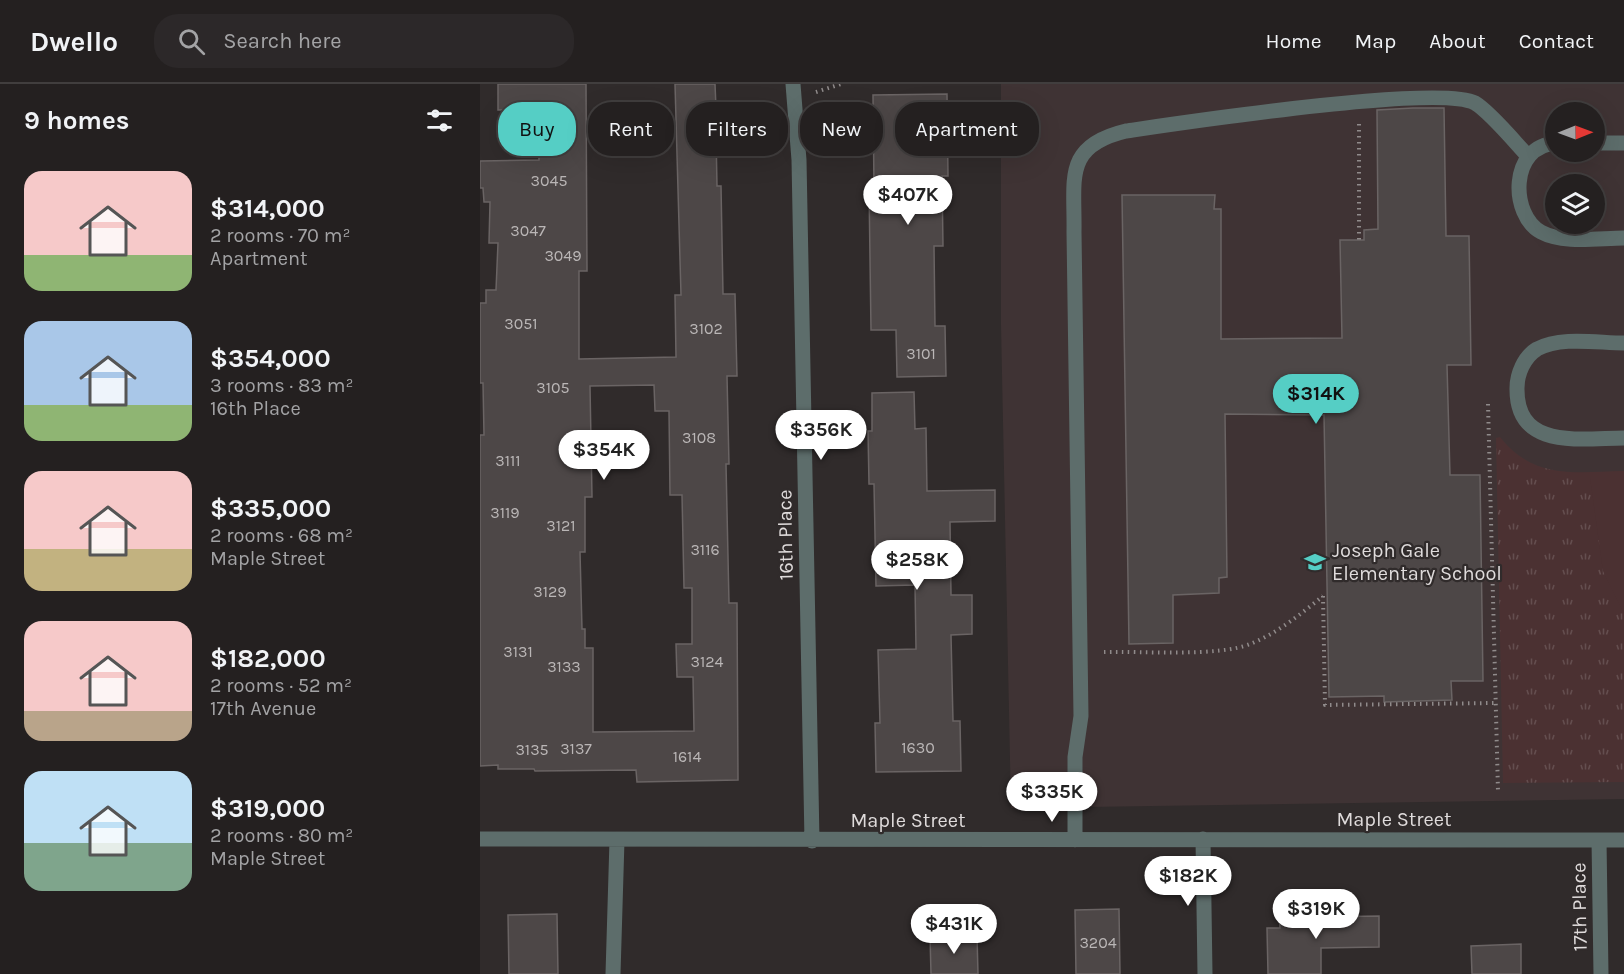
<!DOCTYPE html>
<html lang="en">
<head>
<meta charset="utf-8">
<style>
  body { margin:0; font-family:Karla,sans-serif; background:#2c2829; color:#f1f3f6; height:100vh; display:flex; flex-direction:column; font-size:22px; white-space:nowrap }
  * { box-sizing:border-box; margin:0 }
  p { font-size:20px; color:#a3a3a5 }
  .icon { flex:none; width:33px; height:33px; fill:none; stroke:currentColor; stroke-width:2; stroke-linecap:round; stroke-linejoin:round }
  .map { position:relative; flex:1; overflow:hidden }
  .details { display:flex; flex-direction:column; background:#242020; width:480px }
  .details>* { flex:none }
  .top-card { position:absolute; left:18px; top:18px; width:570px; height:54px; display:flex; gap:12px }
  .needle { width:39px; rotate:89deg }
  .tools { position:absolute; left:1065px; top:18px; display:grid; gap:12px }
  .tools a { display:grid; place-items:center; width:60px; height:60px; border-radius:50%; background:#242020; box-shadow:0 6px 24px #0002,0 0 0 2px #413e3e; font-size:30px }
  .price { position:absolute; translate:-50% -51px; padding:0 14px; border-radius:21px; background:#fff; color:#222; font-size:20px; line-height:39px; filter:drop-shadow(0 2px 3px #0008) }
  .price::after { content:''; position:absolute; left:50%; top:36px; width:18px; height:14px; margin-left:-9px; background:inherit; clip-path:polygon(0 0,100% 0,50% 100%) }
  .price.active { background:#55cec5; color:#111 }
  ul { padding:0; list-style:none }
  li { display:flex; align-items:center; gap:18px; height:150px; padding:0 24px }
  li span { display:grid; place-items:center; flex:none; width:168px; height:120px; border-radius:18px; color:#555 }
  li>.icon { margin-inline-start:auto }
  span .icon { width:72px; height:72px; fill:#fffc; stroke-width:1 }
  li b { font-size:26px }
  h2 { display:flex; justify-content:space-between; align-items:center; height:72px; padding:0 24px; font-size:26px }
  .tag { padding:0 21px; border-radius:24px; background:#242020; box-shadow:0 6px 24px #0002,0 0 0 2px #413e3e; font-size:21px; line-height:54px }
  .tag.active { background:#55cec5; color:#111 }
  header { display:flex; align-items:center; gap:36px; box-sizing:border-box; height:84px; padding:0 30px; background:#242020; border-bottom:2px solid #413e3e }
  header strong { font-size:28px }
  nav { display:flex; gap:33px; margin-inline-start:auto; font-size:21px }
  .search { width:420px; height:54px; background:#2c2829; display:flex; align-items:center; gap:15px; box-sizing:border-box; padding:0 21px; border-radius:24px; color:#a3a3a5; font-size:22px }
  main { display:flex; flex:1; min-height:0 }
  .map>svg:first-child { display:block }
  .built { fill:#3f3334; fill-rule:evenodd }
  .grass { fill:url(#grass-tufts) }
  .pitch { fill:#4b3132 }
  .building { fill:#4d4747; stroke:#6a6464; stroke-width:1.5; fill-rule:evenodd }
  .lines { fill:none; stroke-linecap:round; stroke-linejoin:round }
  .path { stroke:#908b8b; stroke-width:4; stroke-dasharray:1.5 4.5; stroke-linecap:butt }
  .minor { stroke:#5d6d6b; stroke-width:15 }
  .labels { text-anchor:middle; stroke-width:4.5; stroke-linejoin:round; paint-order:stroke }
  .number-label { font-size:16px; fill:#bab6b6 }
  .street-label { font-size:20px; fill:#dfdbdb; stroke:#302b2b }
  .poi-label { font-size:20px; fill:#dfdbdb; stroke:#302b2b; text-anchor:start }
</style>
</head>
<body>
<header>
<strong>Dwello</strong>
<div class="search"><svg class="icon" aria-label="search" viewBox="0 0 24 24"><circle cx="10" cy="10" r="6"/><path d="M15 15l6 6"/></svg>Search here</div>
<nav><a>Home</a><a>Map</a><a>About</a><a>Contact</a></nav>
</header>
<main>
<section class="details">
<h2>9 homes<svg class="icon" aria-label="filters" viewBox="0 0 24 24"><path d="M4 7h16M4 17h16"/><circle cx="9" cy="7" r="2"/><circle cx="15" cy="17" r="2"/></svg></h2>
<ul>
<li><span style="background:linear-gradient(#f6c9c9 70%,#8fb573 0)"><svg class="icon" aria-label="home" viewBox="0 0 24 24"><path d="M3 11l9-7 9 7M6 9v11h12V9"/></svg></span><div><b>$314,000</b><p>2 rooms · 70 m²</p><p>Apartment</p></div></li>
<li><span style="background:linear-gradient(#a9c7e8 70%,#8fb573 0)"><svg class="icon" aria-label="home" viewBox="0 0 24 24"><path d="M3 11l9-7 9 7M6 9v11h12V9"/></svg></span><div><b>$354,000</b><p>3 rooms · 83 m²</p><p>16th Place</p></div></li>
<li><span style="background:linear-gradient(#f6c9c9 65%,#c2b280 0)"><svg class="icon" aria-label="home" viewBox="0 0 24 24"><path d="M3 11l9-7 9 7M6 9v11h12V9"/></svg></span><div><b>$335,000</b><p>2 rooms · 68 m²</p><p>Maple Street</p></div></li>
<li><span style="background:linear-gradient(#f6c9c9 75%,#b9a48a 0)"><svg class="icon" aria-label="home" viewBox="0 0 24 24"><path d="M3 11l9-7 9 7M6 9v11h12V9"/></svg></span><div><b>$182,000</b><p>2 rooms · 52 m²</p><p>17th Avenue</p></div></li>
<li><span style="background:linear-gradient(#bfe0f5 60%,#7fa58c 0)"><svg class="icon" aria-label="home" viewBox="0 0 24 24"><path d="M3 11l9-7 9 7M6 9v11h12V9"/></svg></span><div><b>$319,000</b><p>2 rooms · 80 m²</p><p>Maple Street</p></div></li>
</ul>
</section>
<div class="map">
<svg width="1144" height="890" viewBox="0 0 1144 890">
  <defs>
    <pattern id="grass-tufts" width="24" height="20" patternUnits="userSpaceOnUse" patternTransform="scale(1.5)"><rect width="24" height="20" fill="#4b3132"/><path d="M3 7l-1-3M5 7V3M7 7l1-3M15 17l-1-3M17 17v-4M19 17l1-3" fill="none" stroke="#644e4f"/></pattern>
  </defs>
  <rect width="100%" height="100%" fill="#302b2b"/>
  <path class="built" d="M 521,0 L 1144,0 L 1144,715 L 531,724 L 521,241 ZM 1076,28 L 1114,28 L 1114,68 L 1076,68 ZM 1076,100 L 1114,100 L 1114,140 L 1076,140 Z"/>
  <path class="grass" d="M 1020,353 C 1054,396 1095,388 1144,387 L 1144,698 L 1023,699 L 1016,354 Z"/>
  <path class="pitch" d="M 1110,393 L 1144,393 L 1144,530 L 1123,487 Z"/>
  <path class="building" d="M 18,0 L 106,0 L 107,187 L 99,187 L 99,275 L 196,273 L 195,211 L 201,211 L 195,0 L 235,0 L 236,24 L 245,23 L 246,49 L 236,49 L 237,102 L 241,102 L 243,210 L 255,210 L 257,292 L 247,292 L 249,380 L 246,380 L 249,519 L 257,519 L 258,696 L 157,698 L 156,686 L 55,687 L 54,685 L 18,685 L 18,681 L 0,682 L 0,351 L 4,351 L 3,299 L 0,299 L 0,219 L 6,219 L 6,206 L 16,206 L 18,159 L 9,159 L 10,118 L 4,118 L 3,104 L 0,104 L 0,77 L 59,76 L 58,25 L 18,26 ZM 174,301 L 175,327 L 189,327 L 190,411 L 202,411 L 204,504 L 212,504 L 212,560 L 196,560 L 197,593 L 213,593 L 214,647 L 113,648 L 113,564 L 105,564 L 105,545 L 102,545 L 100,468 L 105,468 L 105,413 L 112,413 L 110,302 Z
    M 467,10 L 468,92 L 462,92 L 463,162 L 454,162 L 455,242 L 465,242 L 466,292 L 417,293 L 416,246 L 391,246 L 389,103 L 394,103 L 393,11 Z
    M 933,24 L 964,24 L 966,152 L 989,152 L 991,281 L 967,281 L 970,391 L 1000,391 L 1003,597 L 971,597 L 972,616 L 904,618 L 904,612 L 849,613 L 844,331 L 745,330 L 747,493 L 739,494 L 739,509 L 693,511 L 693,559 L 649,560 L 642,111 L 735,111 L 734,125 L 741,125 L 741,255 L 862,254 L 860,156 L 884,156 L 884,146 L 898,145 L 897,26 Z
    M 434,308 L 435,345 L 446,344 L 447,407 L 515,406 L 515,437 L 470,438 L 471,511 L 492,511 L 492,550 L 471,551 L 473,637 L 480,637 L 481,687 L 396,688 L 395,639 L 400,639 L 398,566 L 436,565 L 435,501 L 396,502 L 394,400 L 389,400 L 388,347 L 392,347 L 392,309 Z
    M 639,825 L 640,890 L 596,890 L 595,826 Z
    M 840,829 L 840,833 L 899,832 L 899,863 L 841,864 L 841,890 L 788,890 L 787,844 L 800,844 L 799,830 Z
    M 77,830 L 78,890 L 29,890 L 28,831 Z
    M 497,851 L 498,890 L 451,890 L 450,852 Z
    M 1041,860 L 1041,890 L 992,890 L 991,862 Z"/>
  <g class="lines">
    <path class="path" d="M 336,8 L 361,0
      M 879,40 L 879,156
      M 1008,320 L 1018,707
      M 843,512 L 845,621 L 1016,619
      M 624,568 C 661,567 739,573 770,560 C 796,550 821,530 843,512"/>
    <path class="minor" d="M 313,0 L 319,76 L 332,757
      M 1076,59 C 1029,62 1030,131 1061,148 C 1083,160 1119,154 1144,154
      M 1114,59 L 1144,59
      M 1144,259 C 1118,259 1081,252 1057,265 C 1044,273 1037,290 1037,304 C 1036,367 1102,354 1144,354
      M 0,755 L 1144,756
      M 723,755 L 725,890
      M 595,756 L 595,673 L 601,632 L 594,148 C 595,95 583,62 646,47 C 701,39 958,0 995,19 C 1010,28 1034,57 1047,71
      M 1119,756 L 1121,890
      M 133,890 L 137,756"/>
  </g>
  <defs>
    <symbol id="school-bare" viewBox="-9 -9 18 18"><path d="M0-5L7-2L0 1L-7-2ZM-4 1L0 2.5L4 1V4Q0 6-4 4Z" fill="#55cec5" stroke="#302b2b" stroke-width="2.5" paint-order="stroke"/></symbol>
  </defs>
  <g fill-rule="evenodd">
    <use href="#school-bare" x="820" y="463" width="30" height="30"/>
  </g>
  <g class="labels">
    <g class="number-label">
      <text x="69" y="102">3045</text>
      <text x="48" y="152">3047</text>
      <text x="83" y="177">3049</text>
      <text x="41" y="245">3051</text>
      <text x="226" y="250">3102</text>
      <text x="441" y="275">3101</text>
      <text x="73" y="309">3105</text>
      <text x="219" y="359">3108</text>
      <text x="28" y="382">3111</text>
      <text x="25" y="434">3119</text>
      <text x="81" y="447">3121</text>
      <text x="225" y="471">3116</text>
      <text x="70" y="513">3129</text>
      <text x="38" y="573">3131</text>
      <text x="227" y="583">3124</text>
      <text x="84" y="588">3133</text>
      <text x="438" y="669">1630</text>
      <text x="96" y="670">3137</text>
      <text x="52" y="671">3135</text>
      <text x="207" y="678">1614</text>
      <text x="618" y="864">3204</text>
    </g>
    <g class="street-label">
      <text transform="translate(305 451) rotate(-91)" y="7">16th Place</text>
      <text x="914" y="742">Maple Street</text>
      <text x="428" y="743">Maple Street</text>
      <text transform="translate(1099 823) rotate(-91)" y="7">17th Place</text>
    </g>
    <g class="poi-label">
      <text x="852" y="473">Joseph Gale<tspan x="852" dy="23">Elementary School</tspan></text>
    </g>
  </g>
</svg>
<div class="tools">
<a><svg class="needle" viewBox="-14 -14 28 28"><path d="M0-13l5 13h-10z" fill="#e53935"/><path d="M0 13l5-13h-10z" fill="#a3a3a5"/></svg></a>
<a><svg class="icon" aria-label="layers" viewBox="0 0 24 24"><path d="M12 4l9 5-9 5-9-5zM3 14l9 5 9-5"/></svg></a>
</div>
<b class="price" style="left:428px;top:142px">$407K</b>
<b class="price active" style="left:836px;top:341px">$314K</b>
<b class="price" style="left:341px;top:377px">$356K</b>
<b class="price" style="left:124px;top:397px">$354K</b>
<b class="price" style="left:437px;top:507px">$258K</b>
<b class="price" style="left:572px;top:739px">$335K</b>
<b class="price" style="left:708px;top:823px">$182K</b>
<b class="price" style="left:836px;top:856px">$319K</b>
<b class="price" style="left:474px;top:871px">$431K</b>
<div class="top-card">
<a class="tag active">Buy</a>
<a class="tag">Rent</a>
<a class="tag">Filters</a>
<a class="tag">New</a>
<a class="tag">Apartment</a>
</div>
</div>
</main>
</body>
</html>
